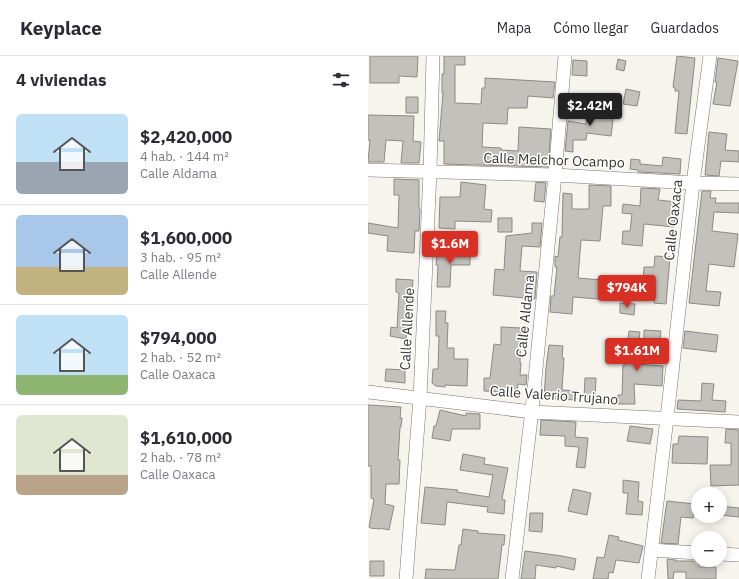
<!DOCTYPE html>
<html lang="es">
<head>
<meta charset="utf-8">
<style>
  body { margin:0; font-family:"IBM Plex Sans",sans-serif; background:#f2f2f3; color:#2b2b33; height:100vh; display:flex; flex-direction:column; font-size:15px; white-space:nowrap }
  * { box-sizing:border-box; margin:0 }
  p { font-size:13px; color:#7c7c81 }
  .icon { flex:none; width:22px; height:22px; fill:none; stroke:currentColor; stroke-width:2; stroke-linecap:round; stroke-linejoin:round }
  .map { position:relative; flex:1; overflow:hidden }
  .sheet { display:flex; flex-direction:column; background:#fff; width:368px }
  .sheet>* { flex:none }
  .fabs { position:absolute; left:323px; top:431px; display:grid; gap:8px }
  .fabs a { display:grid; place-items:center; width:36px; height:36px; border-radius:50%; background:#fff; box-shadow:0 2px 10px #0003; font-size:20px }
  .price { position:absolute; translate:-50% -34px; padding:0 9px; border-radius:4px; background:#d93025; color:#fff; font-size:13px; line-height:26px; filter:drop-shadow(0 1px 2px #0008) }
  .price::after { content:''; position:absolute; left:50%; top:24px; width:12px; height:9px; margin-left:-6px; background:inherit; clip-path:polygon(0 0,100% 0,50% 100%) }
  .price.on { background:#222; color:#fff }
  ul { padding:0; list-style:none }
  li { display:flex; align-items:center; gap:12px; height:100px; padding:0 16px }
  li+li { border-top:1px solid #e1e1e2 }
  li span { display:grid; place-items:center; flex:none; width:112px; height:80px; border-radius:6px; color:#555 }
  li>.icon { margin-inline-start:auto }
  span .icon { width:48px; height:48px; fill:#fffc; stroke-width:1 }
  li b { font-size:17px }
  h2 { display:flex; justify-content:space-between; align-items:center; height:48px; padding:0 16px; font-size:17px }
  header { display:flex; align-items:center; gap:24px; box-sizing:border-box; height:56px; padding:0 20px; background:#fff; border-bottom:1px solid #e1e1e2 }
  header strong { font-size:19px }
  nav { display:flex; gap:22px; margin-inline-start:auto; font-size:14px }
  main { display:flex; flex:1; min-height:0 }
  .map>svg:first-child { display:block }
  .building { fill:#c4c0bb; stroke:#8d8984 }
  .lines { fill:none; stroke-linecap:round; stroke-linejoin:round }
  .street-casing { stroke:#797671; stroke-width:14 }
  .street { stroke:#fff; stroke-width:13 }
  .labels { text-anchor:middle; stroke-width:3; stroke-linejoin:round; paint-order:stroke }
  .street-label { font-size:14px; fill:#373533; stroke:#fff }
</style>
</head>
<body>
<header>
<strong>Keyplace</strong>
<nav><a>Mapa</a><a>Cómo llegar</a><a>Guardados</a></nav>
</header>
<main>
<section class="sheet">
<h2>4 viviendas<svg class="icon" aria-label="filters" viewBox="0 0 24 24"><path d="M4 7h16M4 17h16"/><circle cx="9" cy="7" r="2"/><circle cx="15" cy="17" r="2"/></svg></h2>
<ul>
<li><span style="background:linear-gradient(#bfe0f5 60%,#9aa5b1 0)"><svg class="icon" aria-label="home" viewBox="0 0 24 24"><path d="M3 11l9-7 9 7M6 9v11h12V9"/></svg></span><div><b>$2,420,000</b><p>4 hab. · 144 m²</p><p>Calle Aldama</p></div></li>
<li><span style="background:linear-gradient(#a9c7e8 65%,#c2b280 0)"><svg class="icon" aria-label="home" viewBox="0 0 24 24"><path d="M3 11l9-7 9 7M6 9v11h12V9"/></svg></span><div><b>$1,600,000</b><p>3 hab. · 95 m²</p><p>Calle Allende</p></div></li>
<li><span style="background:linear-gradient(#bfe0f5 75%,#8fb573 0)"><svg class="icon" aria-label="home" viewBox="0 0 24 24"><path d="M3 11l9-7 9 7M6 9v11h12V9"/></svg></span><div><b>$794,000</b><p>2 hab. · 52 m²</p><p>Calle Oaxaca</p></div></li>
<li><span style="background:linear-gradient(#dfe7d0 75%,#b9a48a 0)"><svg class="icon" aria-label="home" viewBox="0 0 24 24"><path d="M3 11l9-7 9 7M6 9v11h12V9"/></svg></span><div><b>$1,610,000</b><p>2 hab. · 78 m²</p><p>Calle Oaxaca</p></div></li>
</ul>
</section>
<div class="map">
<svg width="371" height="523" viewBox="0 0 371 523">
  <rect width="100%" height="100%" fill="#f7f3ed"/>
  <path class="building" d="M 2,0 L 50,0 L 49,21 L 31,20 L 31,27 L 2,27 Z
    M 76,0 L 97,0 L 97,9 L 87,9 L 87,47 L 113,48 L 114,32 L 117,32 L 117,22 L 187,26 L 185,42 L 160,40 L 159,52 L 140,52 L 139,68 L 115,67 L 114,91 L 133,92 L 133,94 L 150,95 L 151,71 L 183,73 L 180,111 L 76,108 L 76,85 L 71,85 L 75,37 L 74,37 L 74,18 L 76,18 Z
    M 309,0 L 327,2 L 319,78 L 307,77 L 311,35 L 307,35 L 307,32 L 305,31 Z
    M 350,2 L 370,5 L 362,50 L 345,48 L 349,26 L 347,26 Z
    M 250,3 L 258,5 L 256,15 L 248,13 Z
    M 205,4 L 219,5 L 219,20 L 204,19 Z
    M 258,33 L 272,36 L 269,50 L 255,48 Z
    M 38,41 L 50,41 L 50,57 L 38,57 Z
    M 220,53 L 246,56 L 243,80 L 219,77 L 218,84 L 205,84 L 205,96 L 197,95 L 200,65 L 218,68 Z
    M 0,59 L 46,60 L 45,85 L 53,86 L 51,107 L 33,107 L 35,85 L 18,84 L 16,106 L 0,106 L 2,84 L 0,84 Z
    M 341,76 L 359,78 L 357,94 L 371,95 L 371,106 L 353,105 L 351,120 L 337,119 Z
    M 295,101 L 313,103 L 312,118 L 270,116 L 270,114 L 262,113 L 263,103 L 272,104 L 272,108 L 294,110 Z
    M 26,123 L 51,124 L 51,153 L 52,153 L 51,175 L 47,175 L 46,197 L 19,195 L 20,180 L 0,177 L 0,167 L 30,172 L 31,139 L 26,139 Z
    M 93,126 L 118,129 L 116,153 L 124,154 L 123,166 L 87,165 L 87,173 L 71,172 L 72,141 L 92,141 Z
    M 168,126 L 178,127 L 176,146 L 166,145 Z
    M 221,129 L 243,130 L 243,150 L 235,150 L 232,185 L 213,184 L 210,222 L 245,225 L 243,244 L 205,241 L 204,258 L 182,256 L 183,240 L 186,240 L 189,211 L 187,211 L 187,200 L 190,201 L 192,181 L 194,181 L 195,137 L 204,138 L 204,153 L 221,153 Z
    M 273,132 L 292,133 L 290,144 L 308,146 L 306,171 L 276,168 L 274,190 L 254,188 L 255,175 L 262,175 L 264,158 L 254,157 L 255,148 L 272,150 Z
    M 334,135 L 343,135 L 342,142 L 348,142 L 347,147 L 371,147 L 371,157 L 346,156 L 344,175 L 370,178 L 366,211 L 341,208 L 338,235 L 353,236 L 351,250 L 321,247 Z
    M 130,162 L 144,162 L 144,176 L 130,176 Z
    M 164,167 L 174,167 L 172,191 L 154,190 L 152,215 L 169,216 L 167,243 L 125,239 L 127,213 L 136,214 L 138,180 L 164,177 Z
    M 69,195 L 102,195 L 102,209 L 83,209 L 82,231 L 69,231 L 70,209 L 68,209 Z
    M 287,200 L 302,201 L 298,248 L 286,247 L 287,236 L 279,235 L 279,224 L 275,224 L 276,211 L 286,211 Z
    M 28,223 L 45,224 L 44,237 L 43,237 L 41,263 L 38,283 L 22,280 L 23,271 L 29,272 L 31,237 L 28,236 Z
    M 252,247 L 267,248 L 266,259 L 252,257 Z
    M 68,255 L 78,255 L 77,267 L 80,267 L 79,292 L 86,292 L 86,303 L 100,303 L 99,330 L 77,329 L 77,331 L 68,330 L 64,327 L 65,313 L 70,313 L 71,280 L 68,280 Z
    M 133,271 L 153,272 L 152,307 L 153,307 L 152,319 L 159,319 L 158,329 L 150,328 L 149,337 L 116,335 L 116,322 L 122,322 L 126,288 L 133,289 Z
    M 276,274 L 293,275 L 292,285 L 276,284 Z
    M 261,275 L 272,276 L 268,308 L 295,310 L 294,330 L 266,328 L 267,348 L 250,348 L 250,339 L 254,339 L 255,309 L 257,309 Z
    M 317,275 L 350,279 L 348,296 L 315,292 Z
    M 181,289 L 195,290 L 194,302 L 196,302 L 194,334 L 209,335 L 208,344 L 176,342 L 178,312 Z
    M 18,313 L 37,314 L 37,327 L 17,325 Z
    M 217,322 L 228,322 L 227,343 L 216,343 Z
    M 334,327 L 346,328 L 344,344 L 358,345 L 357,356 L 309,353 L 310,344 L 333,345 Z
    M 0,349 L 33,351 L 32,362 L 34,362 L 33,371 L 32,371 L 30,404 L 32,404 L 31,428 L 18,428 L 17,448 L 26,450 L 21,474 L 12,472 L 12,473 L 2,472 L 1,471 L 6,443 L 3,442 L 3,410 L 0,410 Z
    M 72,354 L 98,360 L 98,357 L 112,358 L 112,373 L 84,373 L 82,385 L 64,382 L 66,370 L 68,370 Z
    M 173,364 L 208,366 L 207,381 L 220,382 L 217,412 L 208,411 L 211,391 L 197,390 L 197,380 L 172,379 Z
    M 262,370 L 285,373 L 282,388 L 259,385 Z
    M 358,373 L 371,374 L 371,429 L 343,430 L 342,409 L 363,409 L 363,387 L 357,387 Z
    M 311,380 L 340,381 L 339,408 L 304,407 L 305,388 L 310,388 Z
    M 95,398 L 117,402 L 116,408 L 140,412 L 134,443 L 137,444 L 136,458 L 119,456 L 120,451 L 79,446 L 77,469 L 53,467 L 57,431 L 90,434 L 89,436 L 121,441 L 125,419 L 92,414 Z
    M 255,424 L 271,426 L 270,445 L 275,446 L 274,459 L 258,458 L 260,437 L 255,437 Z
    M 205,433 L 223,437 L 219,459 L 200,455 Z
    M 299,445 L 327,448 L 325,462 L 313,461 L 310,488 L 293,487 Z
    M 352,450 L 371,452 L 371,461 L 352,459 Z
    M 162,457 L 175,457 L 174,476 L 161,475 Z
    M 95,473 L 110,475 L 110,477 L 137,479 L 136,489 L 134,489 L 130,523 L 57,523 L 58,513 L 87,514 L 91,489 L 93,489 Z
    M 241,479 L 251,481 L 250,484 L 275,490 L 271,507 L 248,504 L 245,517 L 241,516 L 240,523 L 225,523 L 229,501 L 236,502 Z
    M 157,495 L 194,500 L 208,503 L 206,514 L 188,510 L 188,512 L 168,509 L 167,523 L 153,523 Z
    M 299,503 L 308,504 L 307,505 L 331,505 L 331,511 L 348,511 L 348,523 L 318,523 L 318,516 L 306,516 L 305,523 L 300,523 Z
    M 2,505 L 16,505 L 16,520 L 2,520 Z"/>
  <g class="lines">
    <defs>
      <path id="street" d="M 0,114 L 187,119 L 325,127 L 371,128
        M 0,336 L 164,356 L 371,366
        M 283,494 L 330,497
        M 352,498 L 371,499
        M 38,523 L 52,342 L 62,115 L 65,0
        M 144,523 L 164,354 L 187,119 L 197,0
        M 280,523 L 299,362 L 325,127 L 342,0"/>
    </defs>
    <use href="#street" class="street-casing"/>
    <use href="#street" class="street"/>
  </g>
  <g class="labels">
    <g class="street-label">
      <text transform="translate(186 104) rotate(2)" y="5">Calle Melchor Ocampo</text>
      <text transform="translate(305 164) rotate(-84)" y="5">Calle Oaxaca</text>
      <text transform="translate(157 260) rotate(-84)" y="5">Calle Aldama</text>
      <text transform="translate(39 273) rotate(-87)" y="5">Calle Allende</text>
      <text transform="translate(186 339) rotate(4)" y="5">Calle Valerio Trujano</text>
    </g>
  </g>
</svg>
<div class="fabs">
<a>+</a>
<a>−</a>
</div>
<b class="price on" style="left:222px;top:71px">$2.42M</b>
<b class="price" style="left:82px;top:209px">$1.6M</b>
<b class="price" style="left:259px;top:253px">$794K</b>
<b class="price" style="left:269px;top:316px">$1.61M</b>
</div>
</main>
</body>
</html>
